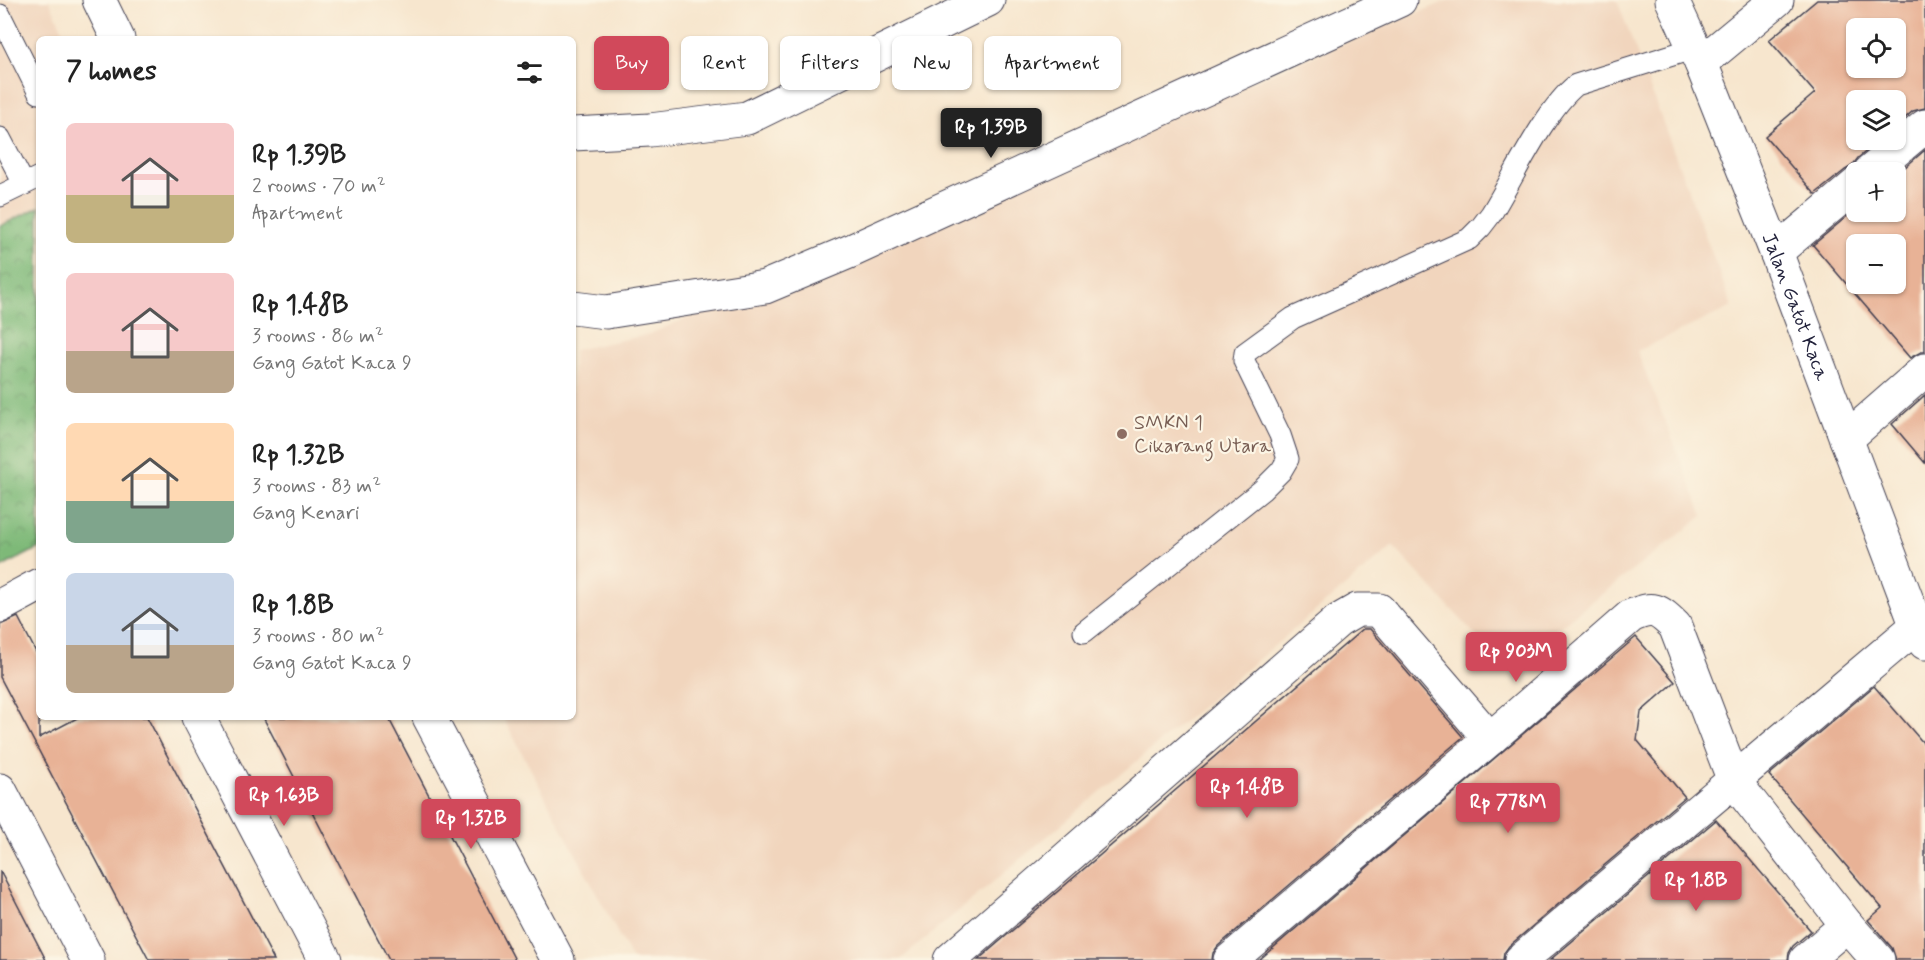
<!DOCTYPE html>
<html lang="en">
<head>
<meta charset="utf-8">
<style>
  body { margin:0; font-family:Mynerve,sans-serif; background:#f2f2f2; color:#222; height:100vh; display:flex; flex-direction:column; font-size:22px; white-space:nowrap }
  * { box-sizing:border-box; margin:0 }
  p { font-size:20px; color:#767676 }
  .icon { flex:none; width:33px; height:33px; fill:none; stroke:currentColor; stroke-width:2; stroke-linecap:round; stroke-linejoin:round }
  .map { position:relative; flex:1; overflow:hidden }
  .sheet { position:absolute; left:36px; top:36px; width:540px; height:684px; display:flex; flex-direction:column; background:#fff; border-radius:9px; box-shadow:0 2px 4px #0004 }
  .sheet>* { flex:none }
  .banner { position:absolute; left:594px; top:36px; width:570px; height:54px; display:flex; gap:12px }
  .fabs { position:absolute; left:1846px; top:18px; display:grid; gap:12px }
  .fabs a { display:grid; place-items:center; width:60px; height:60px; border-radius:9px; background:#fff; box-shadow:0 2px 4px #0004; font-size:30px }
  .price { position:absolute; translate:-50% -51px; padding:0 14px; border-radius:6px; background:#d1495b; color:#fff; font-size:20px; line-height:39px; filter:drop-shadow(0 2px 3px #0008) }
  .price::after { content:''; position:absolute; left:50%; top:36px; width:18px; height:14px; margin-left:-9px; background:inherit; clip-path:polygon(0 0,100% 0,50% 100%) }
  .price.current { background:#222; color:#fff }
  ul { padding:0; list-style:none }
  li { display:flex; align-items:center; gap:18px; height:150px; padding:0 30px }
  li span { display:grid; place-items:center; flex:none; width:168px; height:120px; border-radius:9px; color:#555 }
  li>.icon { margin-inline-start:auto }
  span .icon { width:72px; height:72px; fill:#fffc; stroke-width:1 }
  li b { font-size:26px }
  h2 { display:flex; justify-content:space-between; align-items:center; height:72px; padding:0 30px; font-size:26px }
  .tag { padding:0 21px; border-radius:9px; background:#fff; box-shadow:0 2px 4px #0004; font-size:21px; line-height:54px }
  .tag.current { background:#d1495b; color:#fff }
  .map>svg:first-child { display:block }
  .built { fill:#f1d5bd }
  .forest { fill:url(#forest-crowns); stroke:#506e5a; stroke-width:1.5 }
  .building { fill:#e8b296; fill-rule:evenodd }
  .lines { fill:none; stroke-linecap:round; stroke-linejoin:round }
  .service-casing { stroke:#423f51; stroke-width:23 }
  .minor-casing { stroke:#423f51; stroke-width:35 }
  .service { stroke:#fff; stroke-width:21 }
  .minor { stroke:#fff; stroke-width:33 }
  .education-dot { fill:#8d6e63; stroke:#fcf5e5; stroke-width:2 }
  .labels { text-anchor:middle; stroke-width:4.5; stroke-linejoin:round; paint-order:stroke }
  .street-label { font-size:20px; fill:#22223b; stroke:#fcf5e5 }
  .education-label { font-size:20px; fill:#785e54; stroke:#fcf5e5; text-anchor:start }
</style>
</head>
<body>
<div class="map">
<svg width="1925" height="960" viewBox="0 0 1925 960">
  <defs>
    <pattern id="forest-crowns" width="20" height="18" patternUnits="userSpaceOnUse" patternTransform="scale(1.5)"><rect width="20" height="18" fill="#7eb978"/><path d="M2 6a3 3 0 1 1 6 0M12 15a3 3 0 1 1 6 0" fill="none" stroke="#679664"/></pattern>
  </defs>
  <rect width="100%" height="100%" fill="#fcf5e5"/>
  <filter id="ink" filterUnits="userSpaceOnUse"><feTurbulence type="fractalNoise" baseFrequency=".0167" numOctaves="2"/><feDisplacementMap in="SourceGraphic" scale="12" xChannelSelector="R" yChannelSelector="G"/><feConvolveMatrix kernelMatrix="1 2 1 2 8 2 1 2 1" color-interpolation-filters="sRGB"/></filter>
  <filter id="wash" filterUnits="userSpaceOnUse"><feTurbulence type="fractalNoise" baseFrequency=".008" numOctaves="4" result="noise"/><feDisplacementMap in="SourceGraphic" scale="24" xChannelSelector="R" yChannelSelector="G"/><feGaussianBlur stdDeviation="1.35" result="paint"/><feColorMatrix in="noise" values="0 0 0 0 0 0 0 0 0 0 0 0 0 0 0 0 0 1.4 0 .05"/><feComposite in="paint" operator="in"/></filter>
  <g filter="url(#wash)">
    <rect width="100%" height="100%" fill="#f7e6ce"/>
    <path class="built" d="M 0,0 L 49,0 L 67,39 L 39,39 L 39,207 L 0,226 Z
      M 1449,0 L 1617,0 L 1732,307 L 1637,351 L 1703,516 L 1506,668 L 1393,546 L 900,960 L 632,960 L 503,717 L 573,717 L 573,350 L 647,335 Z"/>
    <path class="forest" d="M 39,207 L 39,548 L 0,568 L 0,226 Z"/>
    <g id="blocks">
      <path class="building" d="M 1817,0 L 1925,0 L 1925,108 L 1913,111 L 1896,126 L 1896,100 L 1857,100 L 1857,140 L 1880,140 L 1858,158 L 1852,166 L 1845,170 L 1815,194 L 1765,136 L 1815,93 L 1769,40 ZM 1857,28 L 1896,28 L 1896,68 L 1857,68 Z
        M 1925,150 L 1925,352 L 1921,352 L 1910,358 L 1813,245 L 1857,208 L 1857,212 L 1896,212 L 1896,175 ZM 1857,244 L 1896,244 L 1896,284 L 1857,284 Z
        M 1925,395 L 1925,463 L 1892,424 Z
        M 18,617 L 39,658 L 39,738 L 79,717 L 147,717 L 274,960 L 149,960 L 0,677 L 0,625 Z
        M 1363,629 L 1370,629 L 1463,737 L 1218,946 L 1213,953 L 1212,960 L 978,960 Z
        M 1636,637 L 1675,682 L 1641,712 L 1637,740 L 1685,797 L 1509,946 L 1504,953 L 1503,960 L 1259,960 Z
        M 1874,686 L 1925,745 L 1925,960 L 1896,960 L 1892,948 L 1868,920 L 1882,908 L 1769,775 Z
        M 263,717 L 388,717 L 515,960 L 389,960 Z
        M 1716,820 L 1811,931 L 1793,946 L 1789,953 L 1788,960 L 1550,960 Z
        M 0,871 L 46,960 L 0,960 Z"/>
    </g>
  </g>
  <g filter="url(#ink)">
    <use href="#blocks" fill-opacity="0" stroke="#423f51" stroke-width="1.5"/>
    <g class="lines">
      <defs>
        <path id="service" d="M 0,15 L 39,93
          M 0,138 L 24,184
          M 0,196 L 39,177
          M 1084,632 L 1262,490 L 1281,471 L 1288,459 L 1280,435 L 1244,361 L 1245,353 L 1293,318 L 1469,239 L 1481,227 L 1491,214 C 1514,177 1544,111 1576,85 L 1695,48"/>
        <g id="minor">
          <path d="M 99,0 L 118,39"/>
          <path d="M 1672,0 L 1701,63"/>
          <path id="s1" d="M 1777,0 L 1701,63 L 1776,252 L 1917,627 L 1925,643"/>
          <path d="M 573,134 L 650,130 L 747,118 L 988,0"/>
          <path d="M 1870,172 L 1925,126"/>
          <path d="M 1776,252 L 1857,184"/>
          <path d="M 573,308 L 606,312 L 765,287 L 851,251 L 1400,0"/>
          <path d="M 1846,439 L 1925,370"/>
          <path d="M 0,606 L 39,585"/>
          <path d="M 198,717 L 325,960"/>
          <path d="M 429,717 L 558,960"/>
          <path d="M 0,790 L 88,960"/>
          <path d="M 950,960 L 1338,621 L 1357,610 L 1379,610 L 1490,739"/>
          <path d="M 1230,960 L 1490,739 L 1631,616 C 1654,606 1658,610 1675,626 L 1734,781 L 1847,925 L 1878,960"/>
          <path d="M 1521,960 L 1925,619"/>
          <path d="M 1806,960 L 1847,925"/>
        </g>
      </defs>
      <use href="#service" class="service-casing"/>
      <use href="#minor" class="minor-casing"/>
      <use href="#service" class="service"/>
      <use href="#minor" class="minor"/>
    </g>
  </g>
  <circle class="education-dot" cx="1122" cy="434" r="6"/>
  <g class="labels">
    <g class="street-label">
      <text dy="7" stroke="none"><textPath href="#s1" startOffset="360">Jalan Gatot Kaca</textPath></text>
    </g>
    <g class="education-label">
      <text x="1134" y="429">SMKN 1<tspan x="1134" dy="23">Cikarang Utara</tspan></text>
    </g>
  </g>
</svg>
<div class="fabs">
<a><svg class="icon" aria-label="locate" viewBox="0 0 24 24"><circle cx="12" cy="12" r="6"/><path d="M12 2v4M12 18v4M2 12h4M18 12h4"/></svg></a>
<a><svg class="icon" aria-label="layers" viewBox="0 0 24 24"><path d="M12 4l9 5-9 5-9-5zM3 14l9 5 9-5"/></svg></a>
<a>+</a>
<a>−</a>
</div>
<b class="price current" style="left:991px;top:159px">Rp 1.39B</b>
<b class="price" style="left:1516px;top:683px">Rp 903M</b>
<b class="price" style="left:1247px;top:819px">Rp 1.48B</b>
<b class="price" style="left:284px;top:827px">Rp 1.63B</b>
<b class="price" style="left:1508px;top:834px">Rp 778M</b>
<b class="price" style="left:471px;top:850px">Rp 1.32B</b>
<b class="price" style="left:1696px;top:912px">Rp 1.8B</b>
<div class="banner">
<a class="tag current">Buy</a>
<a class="tag">Rent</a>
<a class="tag">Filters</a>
<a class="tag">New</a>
<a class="tag">Apartment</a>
</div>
<section class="sheet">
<h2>7 homes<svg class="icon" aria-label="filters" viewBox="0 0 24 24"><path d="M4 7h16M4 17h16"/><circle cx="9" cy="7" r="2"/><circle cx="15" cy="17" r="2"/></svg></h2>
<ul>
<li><span style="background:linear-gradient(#f6c9c9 60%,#c2b280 0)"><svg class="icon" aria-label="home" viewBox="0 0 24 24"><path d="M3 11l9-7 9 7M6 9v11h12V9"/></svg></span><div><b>Rp 1.39B</b><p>2 rooms · 70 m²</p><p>Apartment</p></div></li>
<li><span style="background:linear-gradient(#f6c9c9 65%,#b9a48a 0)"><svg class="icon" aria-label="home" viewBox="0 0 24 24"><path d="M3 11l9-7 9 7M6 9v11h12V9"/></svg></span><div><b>Rp 1.48B</b><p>3 rooms · 86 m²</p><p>Gang Gatot Kaca 9</p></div></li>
<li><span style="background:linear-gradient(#ffd9b3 65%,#7fa58c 0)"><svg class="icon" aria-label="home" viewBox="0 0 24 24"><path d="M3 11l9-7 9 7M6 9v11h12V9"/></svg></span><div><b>Rp 1.32B</b><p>3 rooms · 83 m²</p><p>Gang Kenari</p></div></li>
<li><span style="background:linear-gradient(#c9d6e8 60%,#b9a48a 0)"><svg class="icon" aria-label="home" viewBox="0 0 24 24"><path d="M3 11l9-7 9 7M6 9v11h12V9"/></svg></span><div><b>Rp 1.8B</b><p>3 rooms · 80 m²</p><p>Gang Gatot Kaca 9</p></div></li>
</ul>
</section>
</div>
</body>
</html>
